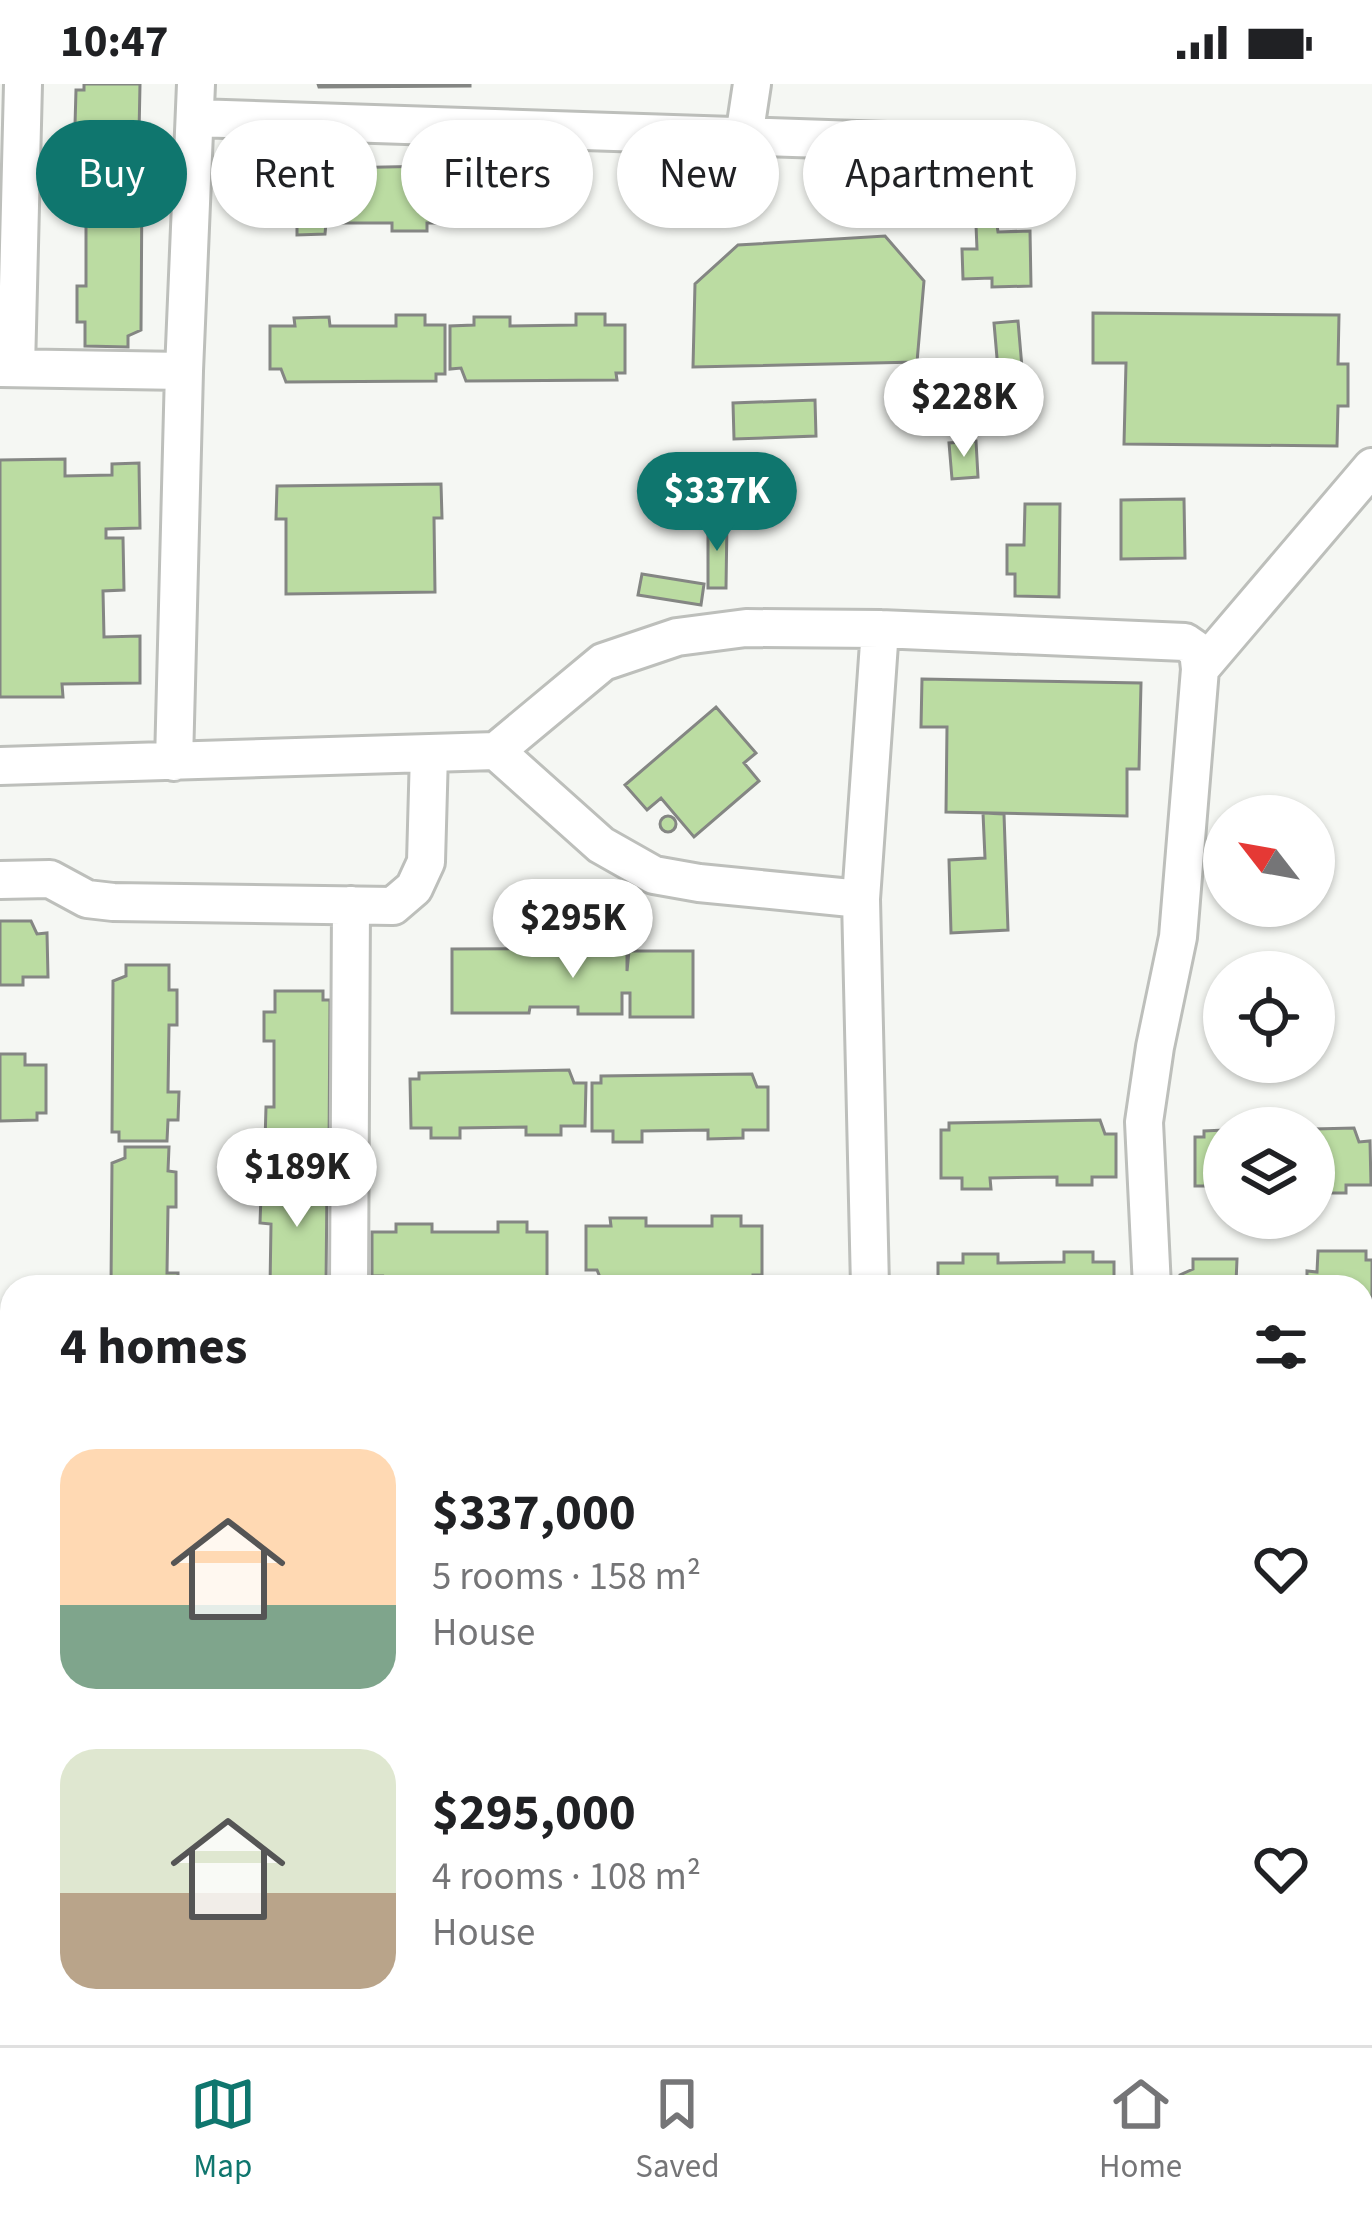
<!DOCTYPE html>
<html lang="en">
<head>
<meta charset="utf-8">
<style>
  body { margin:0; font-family:"Source Sans 3",sans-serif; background:#f6f6f6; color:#202124; height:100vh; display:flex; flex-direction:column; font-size:45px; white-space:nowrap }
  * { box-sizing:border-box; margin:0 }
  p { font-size:39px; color:#757577 }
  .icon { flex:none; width:66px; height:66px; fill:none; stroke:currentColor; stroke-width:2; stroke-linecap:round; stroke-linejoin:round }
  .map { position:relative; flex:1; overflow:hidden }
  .drawer { position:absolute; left:0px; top:1191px; width:1374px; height:771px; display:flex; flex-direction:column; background:#fff; border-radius:36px 36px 0 0; box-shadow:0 3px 9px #0004 }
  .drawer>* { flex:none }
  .banner { position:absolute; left:36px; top:36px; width:1302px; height:108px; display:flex; gap:24px }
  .needle { width:78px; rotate:301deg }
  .fabs { position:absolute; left:1203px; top:711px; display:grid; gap:24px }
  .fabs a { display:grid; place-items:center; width:132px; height:132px; border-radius:50%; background:#fff; box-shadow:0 3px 9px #0004; font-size:60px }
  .price { position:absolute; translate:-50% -102px; padding:0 27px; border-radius:42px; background:#fff; color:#222; font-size:39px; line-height:78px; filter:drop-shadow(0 3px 6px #0008) }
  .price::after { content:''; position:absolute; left:50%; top:72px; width:36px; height:27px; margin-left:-18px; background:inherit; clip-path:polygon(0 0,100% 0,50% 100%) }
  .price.on { background:#0f766e; color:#fff }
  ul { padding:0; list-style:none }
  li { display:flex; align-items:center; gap:36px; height:300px; padding:0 60px }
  li span { display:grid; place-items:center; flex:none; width:336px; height:240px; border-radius:36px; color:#555 }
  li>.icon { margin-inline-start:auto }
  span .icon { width:144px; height:144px; fill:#fffc; stroke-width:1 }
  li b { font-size:51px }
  h2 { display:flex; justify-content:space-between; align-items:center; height:144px; padding:0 60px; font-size:51px }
  .pill { padding:0 42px; border-radius:54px; background:#fff; box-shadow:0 3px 9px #0004; font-size:42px; line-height:108px }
  .pill.on { background:#0f766e; color:#fff }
  .status { display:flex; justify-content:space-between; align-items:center; height:84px; padding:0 60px; background:#fff; direction:ltr }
  .status svg { height:33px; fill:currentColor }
  .tabs { display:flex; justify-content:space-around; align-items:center; height:168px; border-top:3px solid #e0e0e0; background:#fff; font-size:33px; color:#757577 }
  .tabs a { display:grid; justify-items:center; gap:6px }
  .tabs .on { color:#0f766e }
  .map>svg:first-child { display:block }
  .building { fill:#bbdca2; stroke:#848683; stroke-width:3 }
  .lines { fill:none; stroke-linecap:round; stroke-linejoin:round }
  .street-casing { stroke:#bdbfbb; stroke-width:42 }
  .street { stroke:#fff; stroke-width:36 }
</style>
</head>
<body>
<div class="status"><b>10:47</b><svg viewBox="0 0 49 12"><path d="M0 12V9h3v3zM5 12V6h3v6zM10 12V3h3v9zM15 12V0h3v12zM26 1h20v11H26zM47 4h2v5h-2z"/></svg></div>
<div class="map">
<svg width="1372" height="1961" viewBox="0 0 1372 1961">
  <rect width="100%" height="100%" fill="#f5f7f3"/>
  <path class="building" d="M 84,0 L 140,0 L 139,50 L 126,55 L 126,66 L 83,66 L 83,42 L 75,41 L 76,6 L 84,6 Z
    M 318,0 L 470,0 L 470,2 L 319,3 Z
    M 435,82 L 440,95 L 451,95 L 452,139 L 427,139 L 427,147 L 392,147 L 392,139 L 326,139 L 325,150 L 297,151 L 297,140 L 276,140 L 276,91 L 284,91 L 285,85 Z
    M 86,86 L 135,87 L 135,95 L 142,96 L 141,246 L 128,252 L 128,263 L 85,262 L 85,238 L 77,238 L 77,202 L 86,202 L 86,136 L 76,136 L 76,107 L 87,107 Z
    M 976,141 L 997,141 L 998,148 L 1030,147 L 1031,202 L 992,203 L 992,194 L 963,195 L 962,165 L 977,165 Z
    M 885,152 L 924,197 L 917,278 L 693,283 L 695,200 L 738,161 Z
    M 1093,229 L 1339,231 L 1338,280 L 1348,280 L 1348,322 L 1338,322 L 1337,362 L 1124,360 L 1126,279 L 1093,279 Z
    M 576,230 L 605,230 L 605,241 L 625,241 L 625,289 L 616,289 L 617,296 L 466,297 L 461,284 L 450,285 L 450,242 L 474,241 L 474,233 L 510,233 L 510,242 L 576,241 Z
    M 396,231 L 425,231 L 425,241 L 445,241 L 445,290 L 436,290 L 436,297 L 286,298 L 281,285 L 270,285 L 270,242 L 295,242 L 294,234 L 329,233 L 330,242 L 396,242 Z
    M 1018,237 L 1024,307 L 1000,309 L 994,239 Z
    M 815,316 L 816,352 L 734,355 L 733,319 Z
    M 976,357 L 978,393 L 952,395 L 949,359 Z
    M 65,375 L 65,392 L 112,391 L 112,380 L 139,379 L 140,444 L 106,445 L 106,454 L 123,454 L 124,506 L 103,507 L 104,553 L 140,552 L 140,599 L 62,600 L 63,613 L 0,613 L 0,376 Z
    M 441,400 L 442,434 L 434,434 L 435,508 L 286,510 L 286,435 L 276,435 L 277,402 Z
    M 1184,415 L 1185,474 L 1121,475 L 1121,416 Z
    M 1025,420 L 1060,420 L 1059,513 L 1015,512 L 1015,490 L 1007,490 L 1007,461 L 1024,461 Z
    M 708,436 L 727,436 L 726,504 L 708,504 Z
    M 642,490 L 704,500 L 701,521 L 638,511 Z
    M 922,595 L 1141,599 L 1139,685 L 1127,685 L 1127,732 L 946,728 L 947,643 L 921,643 Z
    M 716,623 L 756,669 L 744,679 L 759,697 L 694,753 L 661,714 L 647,726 L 625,701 Z
    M 983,729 L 1004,730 L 1008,846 L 951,849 L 949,776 L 985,774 Z
    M660 740a8 8 0 1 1 16 0a8 8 0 1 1-16 0Z
    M 0,837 L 31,837 L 37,850 L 47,849 L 48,893 L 23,893 L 23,901 L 0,901 Z
    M 627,864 L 627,887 L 629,867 L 693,867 L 693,933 L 630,933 L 630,909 L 622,909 L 622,930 L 578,930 L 578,923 L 530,923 L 529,929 L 452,929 L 452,865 Z
    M 126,881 L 169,881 L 169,906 L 177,906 L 177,941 L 169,941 L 168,1008 L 179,1008 L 178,1036 L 168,1036 L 167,1057 L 119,1057 L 119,1048 L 112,1048 L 113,897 L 126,892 Z
    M 275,907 L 323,907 L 323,916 L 330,916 L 329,1067 L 316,1072 L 316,1083 L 273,1083 L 273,1059 L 265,1058 L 266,1023 L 274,1023 L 274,957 L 264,957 L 264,928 L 275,928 Z
    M 0,970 L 25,970 L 25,981 L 46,981 L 46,1029 L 37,1029 L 37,1036 L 0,1037 Z
    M 569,986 L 574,999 L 586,999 L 585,1042 L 561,1042 L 561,1051 L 526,1051 L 526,1043 L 460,1044 L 460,1054 L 431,1054 L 431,1044 L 411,1044 L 410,995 L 419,995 L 419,989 Z
    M 752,990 L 757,1003 L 768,1003 L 768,1046 L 743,1046 L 743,1054 L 708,1055 L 708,1046 L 642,1047 L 642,1058 L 613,1058 L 613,1047 L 592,1047 L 592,999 L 601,999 L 601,992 Z
    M 1100,1036 L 1105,1050 L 1116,1050 L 1116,1093 L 1092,1093 L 1092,1101 L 1057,1101 L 1057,1093 L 990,1094 L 991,1105 L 962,1105 L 962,1094 L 941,1094 L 941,1046 L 949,1046 L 949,1039 Z
    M 1354,1044 L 1359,1058 L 1370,1057 L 1371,1101 L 1346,1101 L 1346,1109 L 1314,1109 L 1314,1045 Z
    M 1224,1046 L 1224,1112 L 1216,1113 L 1216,1102 L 1195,1102 L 1195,1053 L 1204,1053 L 1204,1047 Z
    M 125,1063 L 169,1063 L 168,1087 L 176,1088 L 176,1123 L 168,1123 L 167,1189 L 178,1189 L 178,1203 L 111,1203 L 112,1079 L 125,1074 Z
    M 271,1090 L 320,1091 L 320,1099 L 327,1100 L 326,1203 L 270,1203 L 271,1140 L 260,1139 L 261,1111 L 271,1111 Z
    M 712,1132 L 741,1132 L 741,1142 L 762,1142 L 762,1191 L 753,1191 L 753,1197 L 602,1198 L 597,1186 L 586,1186 L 586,1142 L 611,1142 L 610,1134 L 646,1134 L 646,1142 L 712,1142 Z
    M 498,1138 L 527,1138 L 527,1148 L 547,1148 L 547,1197 L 539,1197 L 538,1203 L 387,1203 L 383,1192 L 372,1192 L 372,1148 L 396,1148 L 396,1140 L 432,1140 L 432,1148 L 498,1148 Z
    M 1318,1167 L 1366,1167 L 1366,1176 L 1372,1176 L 1372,1327 L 1362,1331 L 1362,1203 L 1307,1203 L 1307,1187 L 1317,1188 Z
    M 1064,1168 L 1093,1168 L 1093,1178 L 1114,1178 L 1114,1203 L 938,1203 L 938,1179 L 963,1179 L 963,1170 L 998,1170 L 998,1179 L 1064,1178 Z
    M 1193,1175 L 1237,1175 L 1236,1199 L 1244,1199 L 1244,1203 L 1180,1203 L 1180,1191 L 1193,1185 Z
    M 9,1432 L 12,1432 L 12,1488 L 1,1488 L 1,1439 L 9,1439 Z
    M 0,1588 L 12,1588 L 12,1639 L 8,1631 L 0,1631 Z"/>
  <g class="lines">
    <defs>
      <path id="street" d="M 195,34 L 946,59
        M 744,53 L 752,0
        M 0,284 L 184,287
        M 16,284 L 23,0
        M 1200,585 L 1372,383
        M 496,667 L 603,578 L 677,553 L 746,544 L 880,545 L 1185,558 L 1198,567 L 1200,585 L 1178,853 L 1155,963 L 1144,1038 L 1152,1203
        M 174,678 L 184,287 L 196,0
        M 0,682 L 496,667 L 601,761 L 654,791 L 699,799 L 861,815
        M 0,796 L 50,795 L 87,815 L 113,818 L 393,822 L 414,804 L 426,778 L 429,669
        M 349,1203 L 351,821
        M 870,1203 L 861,815 L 880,545
        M 0,1701 L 12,1702
        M 0,1870 L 12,1870
        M 1362,1876 L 1372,1876
        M 486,1950 L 503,1961
        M 18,1961 L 18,1950
        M 599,1961 L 600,1950"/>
    </defs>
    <use href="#street" class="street-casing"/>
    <use href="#street" class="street"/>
  </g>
</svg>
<div class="fabs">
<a><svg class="needle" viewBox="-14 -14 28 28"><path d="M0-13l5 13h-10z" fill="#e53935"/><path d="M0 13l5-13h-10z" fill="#757577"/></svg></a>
<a><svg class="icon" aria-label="locate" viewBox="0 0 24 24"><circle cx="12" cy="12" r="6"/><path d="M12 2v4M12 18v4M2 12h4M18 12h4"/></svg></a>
<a><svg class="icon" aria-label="layers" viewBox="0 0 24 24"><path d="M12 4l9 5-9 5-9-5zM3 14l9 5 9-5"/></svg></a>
</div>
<b class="price" style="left:964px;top:376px">$228K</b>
<b class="price on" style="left:717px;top:470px">$337K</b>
<b class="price" style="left:573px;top:897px">$295K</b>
<b class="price" style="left:297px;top:1146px">$189K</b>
<div class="banner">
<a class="pill on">Buy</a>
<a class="pill">Rent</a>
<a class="pill">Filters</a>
<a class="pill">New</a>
<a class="pill">Apartment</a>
</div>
<section class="drawer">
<h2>4 homes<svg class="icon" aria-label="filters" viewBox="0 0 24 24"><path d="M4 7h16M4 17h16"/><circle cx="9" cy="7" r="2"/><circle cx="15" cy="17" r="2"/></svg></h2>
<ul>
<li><span style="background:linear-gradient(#ffd9b3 65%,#7fa58c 0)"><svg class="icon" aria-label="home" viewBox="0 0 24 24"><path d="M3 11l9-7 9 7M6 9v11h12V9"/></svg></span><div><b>$337,000</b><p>5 rooms · 158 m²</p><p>House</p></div><svg class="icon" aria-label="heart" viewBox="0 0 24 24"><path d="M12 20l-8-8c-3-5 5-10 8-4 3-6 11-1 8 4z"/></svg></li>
<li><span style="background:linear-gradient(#dfe7d0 60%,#b9a48a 0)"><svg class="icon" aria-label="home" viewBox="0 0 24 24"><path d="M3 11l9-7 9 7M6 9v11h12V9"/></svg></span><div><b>$295,000</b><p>4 rooms · 108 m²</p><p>House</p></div><svg class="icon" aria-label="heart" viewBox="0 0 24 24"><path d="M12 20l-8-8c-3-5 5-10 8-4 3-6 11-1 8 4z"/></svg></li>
</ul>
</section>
</div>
<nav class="tabs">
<a class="on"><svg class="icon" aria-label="map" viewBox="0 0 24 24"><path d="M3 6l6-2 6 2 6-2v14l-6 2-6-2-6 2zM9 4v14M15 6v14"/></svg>Map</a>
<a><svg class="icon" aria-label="saved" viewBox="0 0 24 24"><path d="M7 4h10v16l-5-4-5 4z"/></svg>Saved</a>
<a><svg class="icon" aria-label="home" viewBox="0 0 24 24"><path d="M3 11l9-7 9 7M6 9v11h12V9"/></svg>Home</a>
</nav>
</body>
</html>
